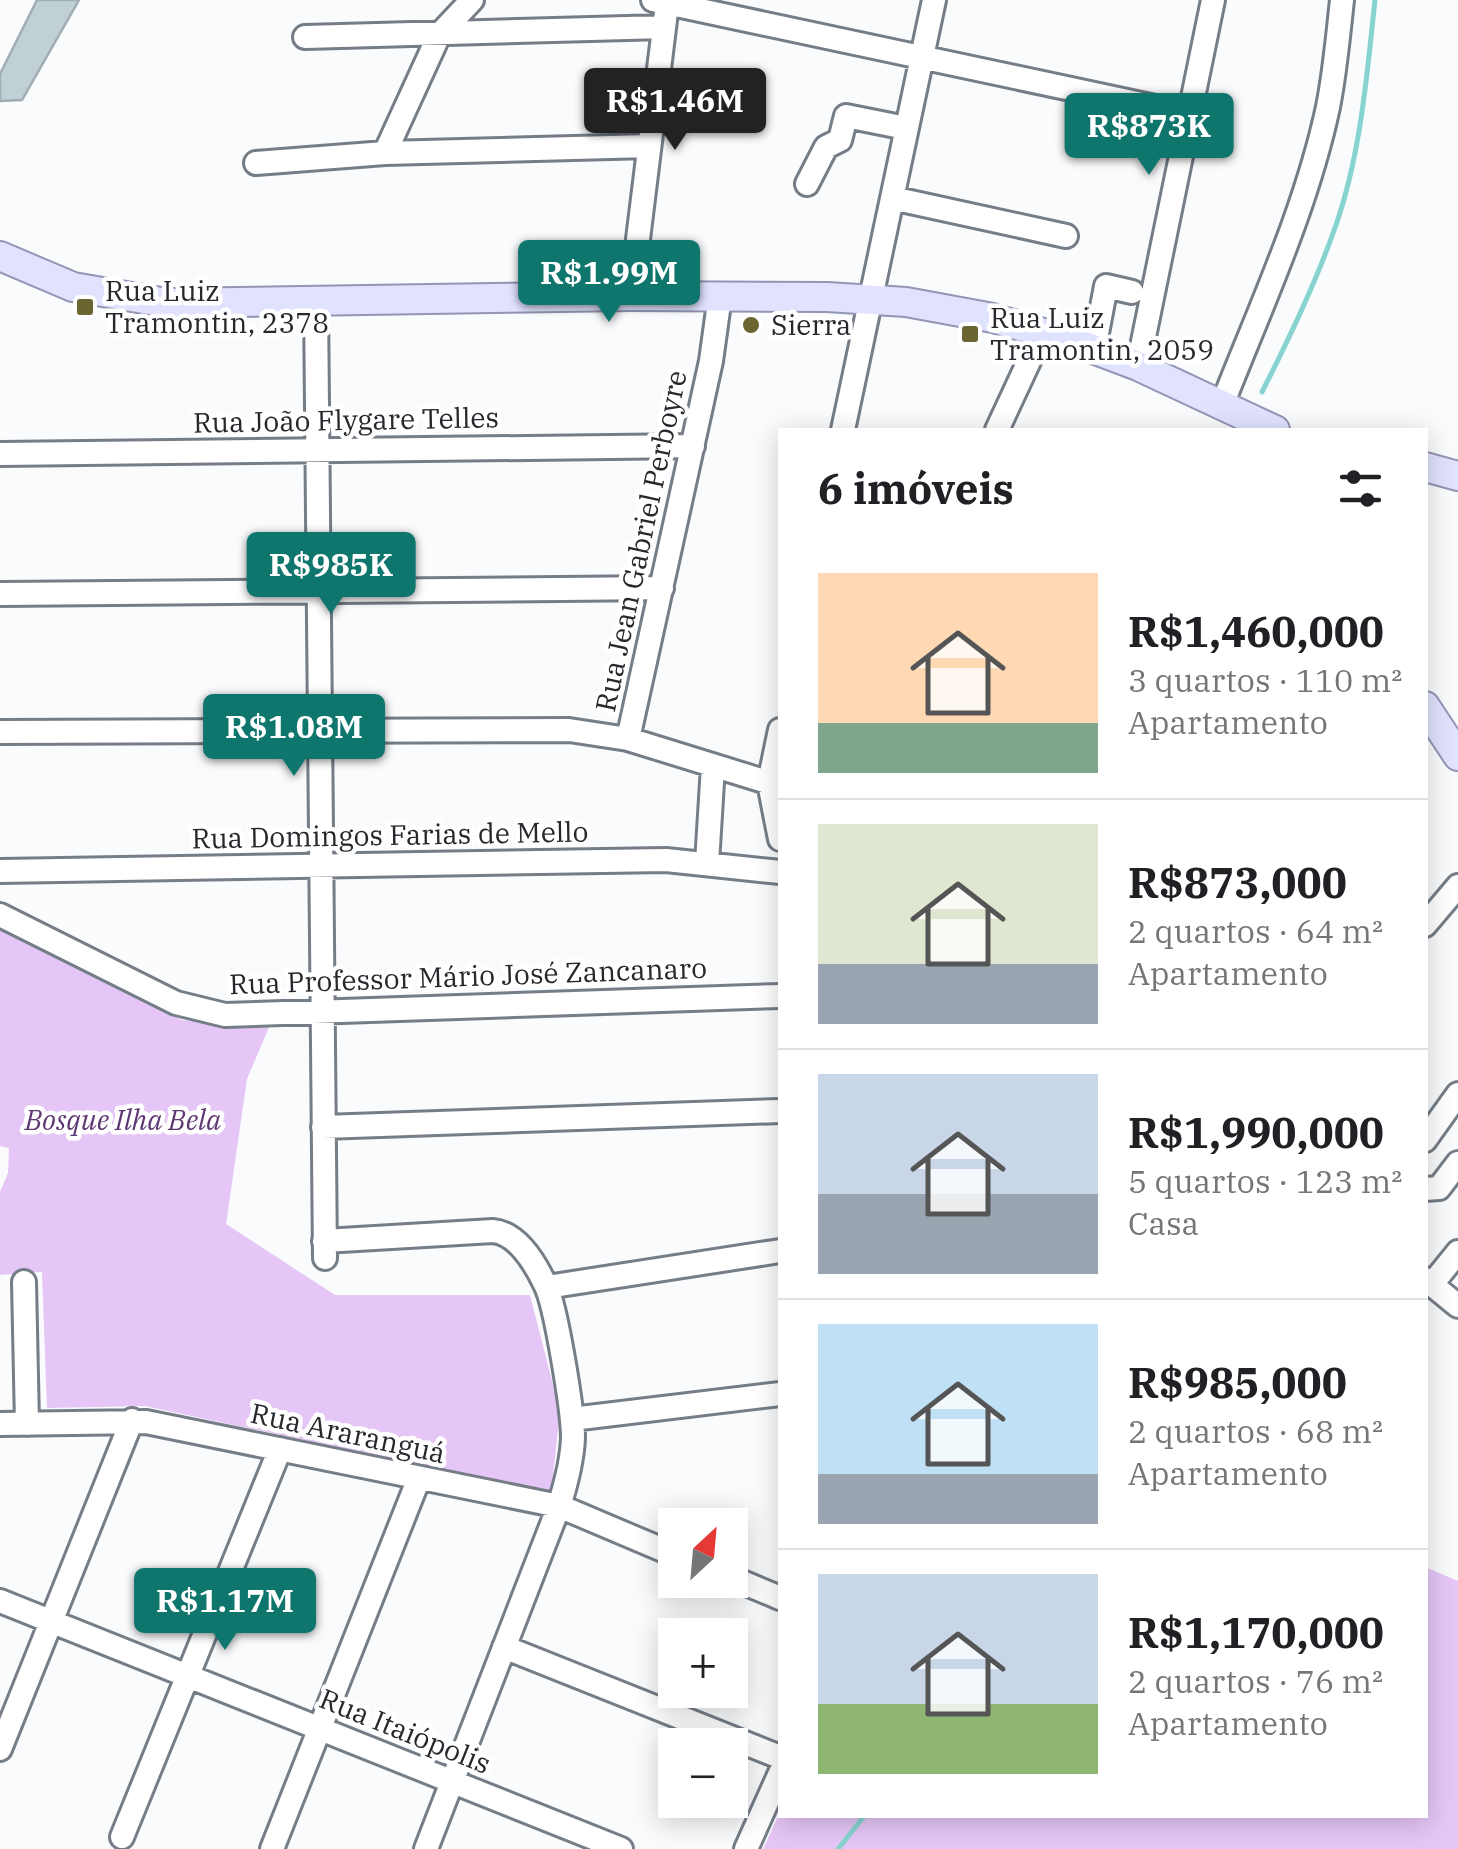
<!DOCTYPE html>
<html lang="pt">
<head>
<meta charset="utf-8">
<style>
  body { margin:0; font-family:"IBM Plex Serif",serif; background:#f6f6f6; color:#202124; height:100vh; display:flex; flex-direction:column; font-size:38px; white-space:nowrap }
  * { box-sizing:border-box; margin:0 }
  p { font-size:32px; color:#757577 }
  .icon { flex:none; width:55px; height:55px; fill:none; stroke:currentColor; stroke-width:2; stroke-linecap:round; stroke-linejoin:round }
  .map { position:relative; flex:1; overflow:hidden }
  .sheet { position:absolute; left:778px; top:428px; width:650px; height:1390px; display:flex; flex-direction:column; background:#fff; border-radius:0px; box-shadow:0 5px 25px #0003 }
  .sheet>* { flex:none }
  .needle { width:65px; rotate:26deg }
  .tools { position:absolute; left:658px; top:1508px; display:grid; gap:20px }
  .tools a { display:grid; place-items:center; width:90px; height:90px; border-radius:0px; background:#fff; box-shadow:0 5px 25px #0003; font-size:50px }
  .price { position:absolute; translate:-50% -85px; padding:0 22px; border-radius:10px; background:#0f766e; color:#fff; font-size:32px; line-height:65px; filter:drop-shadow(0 2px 5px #0008) }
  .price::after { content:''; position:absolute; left:50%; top:60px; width:30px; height:22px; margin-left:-15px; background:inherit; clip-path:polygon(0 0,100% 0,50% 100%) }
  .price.current { background:#222; color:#fff }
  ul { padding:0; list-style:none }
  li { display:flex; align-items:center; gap:30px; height:250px; padding:0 40px }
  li+li { border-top:2px solid #e0e0e0 }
  li span { display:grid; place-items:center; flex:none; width:280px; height:200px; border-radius:0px; color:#555 }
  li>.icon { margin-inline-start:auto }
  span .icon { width:120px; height:120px; fill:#fffc; stroke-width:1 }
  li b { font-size:42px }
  h2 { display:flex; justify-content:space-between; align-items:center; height:120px; padding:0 40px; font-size:42px }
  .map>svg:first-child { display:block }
  .green { fill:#e5c6f6 }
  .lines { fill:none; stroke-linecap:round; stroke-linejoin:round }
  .stream { stroke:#87d3d0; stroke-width:5 }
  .building { fill:#c1d0d5; stroke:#a0aeb3; stroke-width:2.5 }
  .minor-casing { stroke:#757d87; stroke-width:28 }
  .major-casing { stroke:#9295b4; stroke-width:32 }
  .minor { stroke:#fff; stroke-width:22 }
  .major { stroke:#e1e2fe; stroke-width:28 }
  .poi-dot { fill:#6b6531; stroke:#fff; stroke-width:4 }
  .labels { text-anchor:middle; stroke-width:9; stroke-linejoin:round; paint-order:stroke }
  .poi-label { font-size:28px; fill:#25282c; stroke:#fff; text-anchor:start }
  .street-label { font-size:28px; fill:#25282c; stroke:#fff }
  .park-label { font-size:28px; font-style:italic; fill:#5f3873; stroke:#fff }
</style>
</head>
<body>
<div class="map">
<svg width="1458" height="1849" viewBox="0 0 1458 1849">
  <rect width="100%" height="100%" fill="#f9fbfd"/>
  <path class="green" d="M 0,930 L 182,1020 L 269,1027 L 247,1079 L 226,1224 L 335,1295 L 530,1295 L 560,1412 L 551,1493 L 145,1406 L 47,1408 L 42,1272 L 0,1275 L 0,1192 L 8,1173 L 9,1148 L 0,1146 Z
    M 1425,1567 L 1458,1581 L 1458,1849 L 763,1849 L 780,1812 L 780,1815 L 1425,1815 Z"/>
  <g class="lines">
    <path class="stream" d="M 1262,392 C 1290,337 1317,281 1337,222 C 1361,151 1367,74 1375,0
      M 838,1849 L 865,1815"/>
  </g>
  <path class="building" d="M 37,0 L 79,0 L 22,100 L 0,101 L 0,74 Z"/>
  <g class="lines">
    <defs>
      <path id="minor" d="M 653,0 L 1188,114
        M 305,37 L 664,27
        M 385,153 L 439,35 L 472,0
        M 256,163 L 385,153 L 649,146
        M 807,184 L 826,147 L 840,140 L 846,116 L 906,128
        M 892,198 L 1066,236
        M 631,296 L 666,12
        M 316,301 L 325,1258
        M 1094,349 L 1106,286 L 1132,292
        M 1138,366 L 1213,0
        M 1222,405 C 1260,308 1306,210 1328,107 C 1335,72 1338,36 1342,0
        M 843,430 L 934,0
        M 997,430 L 1043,331
        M 0,454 L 693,446
        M 0,594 L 662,588
        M 780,730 L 769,783 L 780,839
        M 0,732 L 569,730 L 628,739 L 780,786
        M 628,739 L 711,361 L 720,296
        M 707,863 L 713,766
        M 0,871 L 666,860 L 780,872
        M 0,915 L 176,1003 L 225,1015 L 780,996
        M 1425,925 L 1458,886
        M 323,1127 L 780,1111
        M 1425,1140 L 1458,1094
        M 1425,1189 L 1439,1188 L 1458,1163
        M 324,1241 L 493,1231 C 517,1233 535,1263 545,1284 C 556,1305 573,1412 573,1438 C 572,1462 566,1484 559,1506 L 426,1849
        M 1425,1279 L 1458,1306
        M 24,1282 L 27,1424
        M 1432,1284 L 1458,1252
        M 547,1287 L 780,1251
        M 572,1419 L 780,1394
        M 0,1424 L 146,1422 L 559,1506 L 675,1555
        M 730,1577 L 780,1598
        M 0,1601 L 621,1849
        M 504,1647 L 780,1757
        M 0,1749 L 132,1420
        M 122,1837 L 280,1449
        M 272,1849 L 419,1478
        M 746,1849 L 780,1773"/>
      <path id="major" d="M 0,256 L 73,287 L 167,303 L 631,296 L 827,297 L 906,302 L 993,318 L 1077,343 L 1138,366 L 1275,430
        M 1425,467 L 1458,476
        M 1425,706 L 1458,756"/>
    </defs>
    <use href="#minor" class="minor-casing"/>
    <use href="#major" class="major-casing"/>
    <use href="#minor" class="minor"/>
    <use href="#major" class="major"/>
  </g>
  <g class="poi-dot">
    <rect x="75" y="297" width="20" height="20" rx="5"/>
    <circle cx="751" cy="325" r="10"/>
    <rect x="960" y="324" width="20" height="20" rx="5"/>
  </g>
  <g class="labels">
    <g class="poi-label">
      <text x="105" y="301">Rua Luiz<tspan x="105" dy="32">Tramontin, 2378</tspan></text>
      <text x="990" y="328">Rua Luiz<tspan x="990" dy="32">Tramontin, 2059</tspan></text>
      <text x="771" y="335">Sierra</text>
    </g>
    <g class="street-label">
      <text transform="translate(346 420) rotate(-1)" y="10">Rua João Flygare Telles</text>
      <text transform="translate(641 541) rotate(-78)" y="10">Rua Jean Gabriel Perboyre</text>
      <text transform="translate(390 835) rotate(-1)" y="10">Rua Domingos Farias de Mello</text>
      <text transform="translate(468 976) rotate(-2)" y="10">Rua Professor Mário José Zancanaro</text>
      <text transform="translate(348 1433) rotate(12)" y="10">Rua Araranguá</text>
      <text transform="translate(405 1731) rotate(22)" y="10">Rua Itaiópolis</text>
    </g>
    <g class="park-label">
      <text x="123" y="1130">Bosque Ilha Bela</text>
    </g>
  </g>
</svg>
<div class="tools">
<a><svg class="needle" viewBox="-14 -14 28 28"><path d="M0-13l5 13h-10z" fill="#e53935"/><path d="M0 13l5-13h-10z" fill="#757577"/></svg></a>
<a>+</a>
<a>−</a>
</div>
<b class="price current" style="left:675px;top:153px">R$1.46M</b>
<b class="price" style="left:1149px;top:178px">R$873K</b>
<b class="price" style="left:609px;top:325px">R$1.99M</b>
<b class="price" style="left:331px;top:617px">R$985K</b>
<b class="price" style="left:294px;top:779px">R$1.08M</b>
<b class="price" style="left:225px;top:1653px">R$1.17M</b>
<section class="sheet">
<h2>6 imóveis<svg class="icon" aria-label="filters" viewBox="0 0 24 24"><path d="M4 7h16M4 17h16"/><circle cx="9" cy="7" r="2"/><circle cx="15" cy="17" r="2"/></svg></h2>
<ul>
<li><span style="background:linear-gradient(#ffd9b3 75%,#7fa58c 0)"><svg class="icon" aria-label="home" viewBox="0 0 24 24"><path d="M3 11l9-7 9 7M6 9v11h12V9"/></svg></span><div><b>R$1,460,000</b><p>3 quartos · 110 m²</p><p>Apartamento</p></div></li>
<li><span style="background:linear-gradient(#dfe7d0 70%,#9aa5b1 0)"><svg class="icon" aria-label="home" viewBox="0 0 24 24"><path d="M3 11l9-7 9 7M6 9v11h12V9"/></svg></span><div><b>R$873,000</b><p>2 quartos · 64 m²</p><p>Apartamento</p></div></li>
<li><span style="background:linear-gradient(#c9d6e8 60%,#9aa5b1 0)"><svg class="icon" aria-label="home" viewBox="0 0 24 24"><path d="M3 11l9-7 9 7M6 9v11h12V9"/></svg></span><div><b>R$1,990,000</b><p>5 quartos · 123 m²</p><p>Casa</p></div></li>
<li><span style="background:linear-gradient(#bfe0f5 75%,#9aa5b1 0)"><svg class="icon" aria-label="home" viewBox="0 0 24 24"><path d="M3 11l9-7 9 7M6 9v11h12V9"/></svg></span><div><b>R$985,000</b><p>2 quartos · 68 m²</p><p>Apartamento</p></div></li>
<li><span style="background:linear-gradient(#c9d6e8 65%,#8fb573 0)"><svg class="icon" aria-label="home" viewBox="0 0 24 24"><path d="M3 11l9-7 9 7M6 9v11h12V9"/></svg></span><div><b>R$1,170,000</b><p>2 quartos · 76 m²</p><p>Apartamento</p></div></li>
</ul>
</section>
</div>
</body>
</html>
